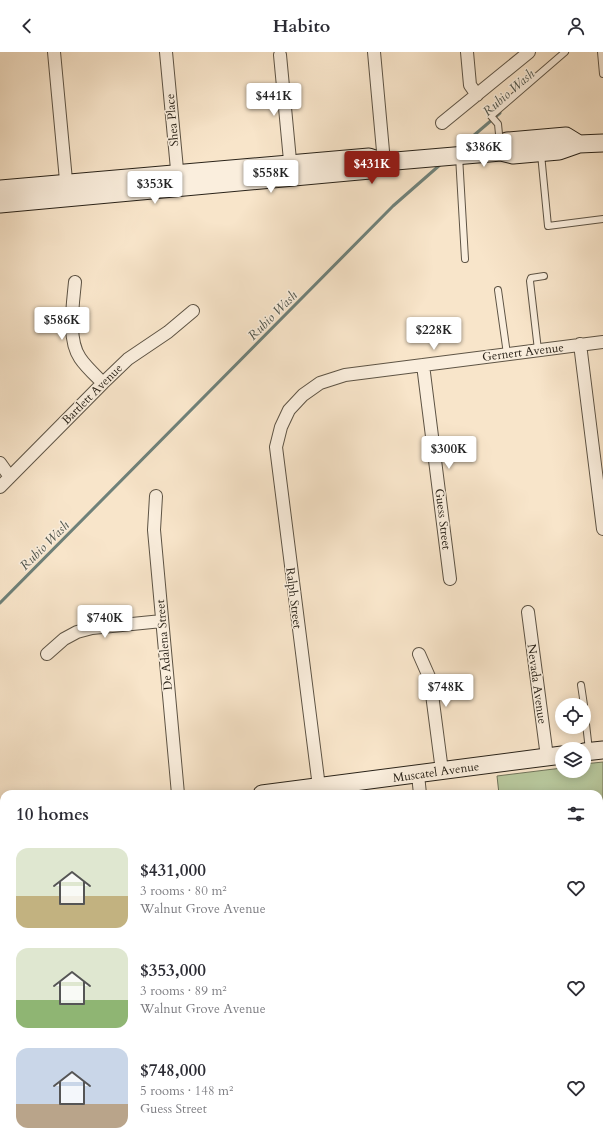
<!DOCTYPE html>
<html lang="en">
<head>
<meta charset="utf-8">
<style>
  body { margin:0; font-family:Cardo,serif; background:#f2f2f3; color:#2b2b33; height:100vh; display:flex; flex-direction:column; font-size:15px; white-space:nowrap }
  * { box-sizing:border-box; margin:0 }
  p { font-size:13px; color:#7c7c81 }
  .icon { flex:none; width:22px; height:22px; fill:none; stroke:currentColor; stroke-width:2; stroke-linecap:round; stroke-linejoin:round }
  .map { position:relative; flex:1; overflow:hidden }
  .panel { position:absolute; left:0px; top:738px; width:603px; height:356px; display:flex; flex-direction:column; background:#fff; border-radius:12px 12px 0 0; box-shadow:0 2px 10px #0003 }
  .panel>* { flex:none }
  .buttons { position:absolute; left:555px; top:646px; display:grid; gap:8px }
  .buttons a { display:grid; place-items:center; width:36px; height:36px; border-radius:50%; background:#fff; box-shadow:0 2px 10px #0003; font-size:20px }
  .price { position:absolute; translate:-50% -34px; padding:0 9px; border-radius:4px; background:#fff; color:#222; font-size:13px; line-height:26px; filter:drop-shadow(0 1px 2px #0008) }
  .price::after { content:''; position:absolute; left:50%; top:24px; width:12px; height:9px; margin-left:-6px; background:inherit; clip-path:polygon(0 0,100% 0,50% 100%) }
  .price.current { background:#8f2418; color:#fff }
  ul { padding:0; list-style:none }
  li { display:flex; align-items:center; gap:12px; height:100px; padding:0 16px }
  li span { display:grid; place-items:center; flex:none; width:112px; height:80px; border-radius:12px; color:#555 }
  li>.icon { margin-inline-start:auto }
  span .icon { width:48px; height:48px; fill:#fffc; stroke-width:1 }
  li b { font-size:17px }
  h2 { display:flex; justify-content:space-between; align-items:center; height:48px; padding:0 16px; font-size:17px }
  header { display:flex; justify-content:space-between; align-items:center; height:52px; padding:0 16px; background:#fff; font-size:18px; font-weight:600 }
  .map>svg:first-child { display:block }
  .green { fill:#b7c69b; stroke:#70745a }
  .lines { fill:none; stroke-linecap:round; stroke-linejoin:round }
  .stream { stroke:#6f8179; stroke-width:3 }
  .lane-casing { stroke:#5e5445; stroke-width:8 }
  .street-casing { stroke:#5e5445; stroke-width:14 }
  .secondary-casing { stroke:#2a2319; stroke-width:19 }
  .lane { stroke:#faeedd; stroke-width:6 }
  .street { stroke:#faeedd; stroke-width:12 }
  .secondary { stroke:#faeedd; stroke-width:17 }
  .labels { text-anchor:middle; stroke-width:3; stroke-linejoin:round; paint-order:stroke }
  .street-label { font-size:12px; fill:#2a2319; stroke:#faeedd }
  .water-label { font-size:13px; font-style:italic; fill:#4c5249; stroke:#faeedd }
</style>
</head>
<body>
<header><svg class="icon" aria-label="back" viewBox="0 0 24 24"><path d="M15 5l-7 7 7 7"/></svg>Habito<svg class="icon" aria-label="person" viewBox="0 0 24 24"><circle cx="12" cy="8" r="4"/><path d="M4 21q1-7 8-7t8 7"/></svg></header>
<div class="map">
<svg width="603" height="1094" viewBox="0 0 603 1094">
  <rect width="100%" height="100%" fill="#f8e5ca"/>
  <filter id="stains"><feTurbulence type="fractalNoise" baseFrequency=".005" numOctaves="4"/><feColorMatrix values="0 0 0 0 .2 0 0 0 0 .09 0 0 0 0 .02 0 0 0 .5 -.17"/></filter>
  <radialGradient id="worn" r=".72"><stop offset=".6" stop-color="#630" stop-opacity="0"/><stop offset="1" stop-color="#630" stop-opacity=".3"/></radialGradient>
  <path class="green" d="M 603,710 L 603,903 L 599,903 L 599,742 L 499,742 L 497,724 L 562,716 L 562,719 L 584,719 L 584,712 Z"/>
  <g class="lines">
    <path class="stream" d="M 459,96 L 500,61
      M 0,551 L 393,154 L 441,112"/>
    <defs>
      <path id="lane" d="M 601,0 L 603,22
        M 500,92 L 498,72 L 491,64 L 565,0
        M 541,102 L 548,174 L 603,167
        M 459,104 L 465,207
        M 498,238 L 507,302
        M 538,298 L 530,229 L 531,226 L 544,224
        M 581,633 L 584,653
        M 584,655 L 589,698
        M 599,889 L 603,888
        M 0,935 L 4,935
        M 599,957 L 603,980"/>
      <path id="street" d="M 54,0 L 67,139
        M 166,0 L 178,128
        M 374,0 L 384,110
        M 467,0 L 470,33 L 477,43
        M 280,3 L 291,119
        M 442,71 L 529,0
        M 75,230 C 73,252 67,287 80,306 C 86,315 95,323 103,331
        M 580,292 L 603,477
        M 423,313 L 450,527
        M 0,411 L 10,425
        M 0,435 L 103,331 L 128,307 L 168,280 L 193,259
        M 156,444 L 154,478 L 178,742
        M 528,560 L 547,705
        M 47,602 L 64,587 L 77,580 L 92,576 L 162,569
        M 419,602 L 430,627 L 442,719
        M 418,723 L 420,742
        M 319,735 L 276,395 L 281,375 L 289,358 L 303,343 L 320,331 L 345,323 L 603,290
        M 334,1090 L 334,1094
        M 471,1090 L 471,1094"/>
      <path id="secondary" d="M 579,92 L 603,91
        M 0,137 L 369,105 L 384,110 L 501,100 L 513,103 L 559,99 L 579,92 L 566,84 L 507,89 L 501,100
        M 0,152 L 370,118 L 384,110
        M 584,700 L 603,698
        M 262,742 L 562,703
        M 0,767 L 4,767
        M 599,990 L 603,990
        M 0,1052 L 4,1051
        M 0,1084 L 1,1094"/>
    </defs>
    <use href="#lane" class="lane-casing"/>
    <use href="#street" class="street-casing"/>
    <use href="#secondary" class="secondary-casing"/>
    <use href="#lane" class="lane"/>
    <use href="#street" class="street"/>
    <use href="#secondary" class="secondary"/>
  </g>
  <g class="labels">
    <g class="street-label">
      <text transform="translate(172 68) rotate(-95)" y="4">Shea Place</text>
      <text transform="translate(523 300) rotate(-7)" y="4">Gernert Avenue</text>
      <text transform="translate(92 342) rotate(-45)" y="4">Bartlett Avenue</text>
      <text transform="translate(443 467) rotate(83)" y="4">Guess Street</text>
      <text transform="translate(294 546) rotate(83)" y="4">Ralph Street</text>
      <text transform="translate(164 593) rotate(-95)" y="4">De Adalena Street</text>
      <text transform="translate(537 632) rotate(82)" y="4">Nevada Avenue</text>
      <text transform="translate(436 720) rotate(-8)" y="4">Muscatel Avenue</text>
    </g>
    <g class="water-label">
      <text transform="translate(508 40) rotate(-41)" y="5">Rubio Wash</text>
      <text transform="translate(272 263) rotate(-45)" y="5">Rubio Wash</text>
      <text transform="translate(44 493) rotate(-45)" y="5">Rubio Wash</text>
    </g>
  </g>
  <rect width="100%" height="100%" filter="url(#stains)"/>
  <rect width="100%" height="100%" fill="url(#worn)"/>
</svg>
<div class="buttons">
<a><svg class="icon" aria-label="locate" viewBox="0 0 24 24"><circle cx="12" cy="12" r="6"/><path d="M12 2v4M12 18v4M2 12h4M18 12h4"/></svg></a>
<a><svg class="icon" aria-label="layers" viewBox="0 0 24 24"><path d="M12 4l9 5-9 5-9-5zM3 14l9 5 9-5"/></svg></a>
</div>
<b class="price" style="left:274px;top:65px">$441K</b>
<b class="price" style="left:484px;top:116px">$386K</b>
<b class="price current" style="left:372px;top:133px">$431K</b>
<b class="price" style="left:271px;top:142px">$558K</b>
<b class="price" style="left:155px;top:153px">$353K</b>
<b class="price" style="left:62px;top:289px">$586K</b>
<b class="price" style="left:434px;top:299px">$228K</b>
<b class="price" style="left:449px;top:418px">$300K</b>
<b class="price" style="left:105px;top:587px">$740K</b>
<b class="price" style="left:446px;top:656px">$748K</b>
<section class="panel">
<h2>10 homes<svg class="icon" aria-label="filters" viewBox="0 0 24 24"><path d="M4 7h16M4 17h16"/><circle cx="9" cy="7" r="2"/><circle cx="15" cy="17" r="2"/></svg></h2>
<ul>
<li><span style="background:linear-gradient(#dfe7d0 60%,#c2b280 0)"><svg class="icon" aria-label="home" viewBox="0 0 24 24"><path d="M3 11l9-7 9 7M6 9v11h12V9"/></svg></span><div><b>$431,000</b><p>3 rooms · 80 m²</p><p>Walnut Grove Avenue</p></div><svg class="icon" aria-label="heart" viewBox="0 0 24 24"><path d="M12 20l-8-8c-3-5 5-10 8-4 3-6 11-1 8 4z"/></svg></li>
<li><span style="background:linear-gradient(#dfe7d0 65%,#8fb573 0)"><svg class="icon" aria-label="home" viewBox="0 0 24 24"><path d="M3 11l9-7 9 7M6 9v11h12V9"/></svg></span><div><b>$353,000</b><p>3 rooms · 89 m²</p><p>Walnut Grove Avenue</p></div><svg class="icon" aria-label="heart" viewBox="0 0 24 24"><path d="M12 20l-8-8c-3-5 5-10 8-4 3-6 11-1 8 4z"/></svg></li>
<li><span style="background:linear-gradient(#c9d6e8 70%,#b9a48a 0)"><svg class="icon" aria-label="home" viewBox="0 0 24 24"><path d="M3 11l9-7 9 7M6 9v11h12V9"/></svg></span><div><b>$748,000</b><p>5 rooms · 148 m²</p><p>Guess Street</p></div><svg class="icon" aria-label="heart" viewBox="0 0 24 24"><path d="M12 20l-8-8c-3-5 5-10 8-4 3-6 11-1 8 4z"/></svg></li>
</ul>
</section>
</div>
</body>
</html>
